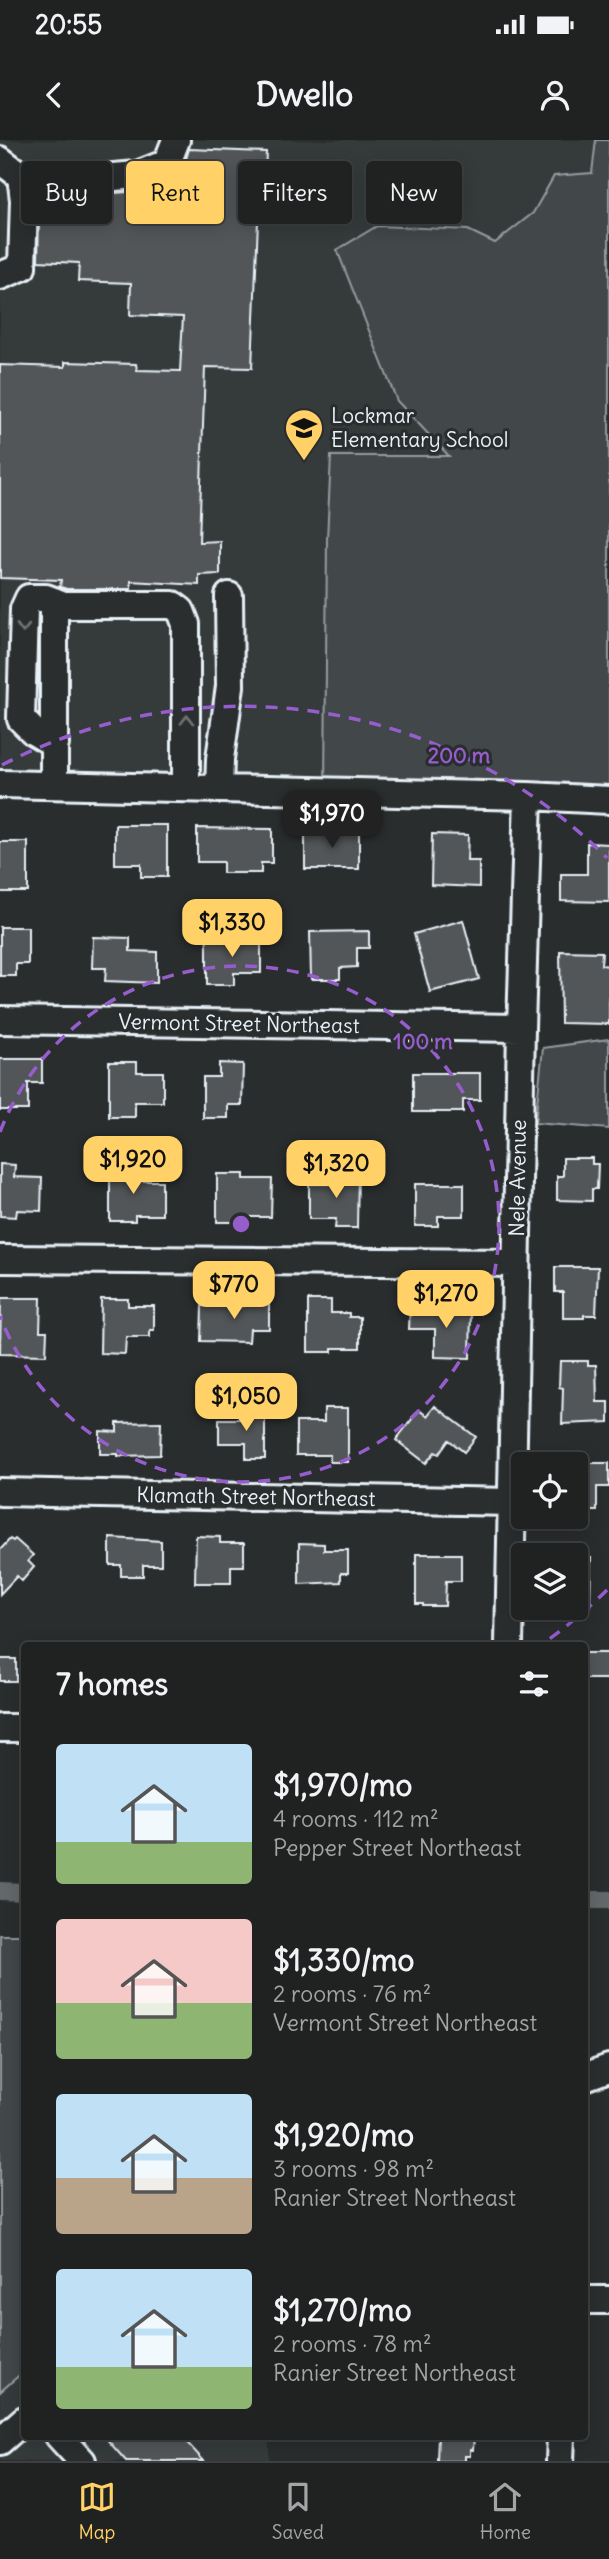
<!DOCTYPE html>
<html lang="en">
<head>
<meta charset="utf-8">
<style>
  body { margin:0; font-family:Delius,sans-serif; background:#282a2a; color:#f1f3f6; height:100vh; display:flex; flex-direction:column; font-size:26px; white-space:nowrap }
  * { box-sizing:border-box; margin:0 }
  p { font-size:23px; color:#a2a4a5 }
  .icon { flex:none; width:38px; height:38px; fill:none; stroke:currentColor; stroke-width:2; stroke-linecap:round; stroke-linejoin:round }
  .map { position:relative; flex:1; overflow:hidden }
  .sheet { position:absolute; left:21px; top:1502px; width:567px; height:798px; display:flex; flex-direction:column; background:#202222; border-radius:7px; box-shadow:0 4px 18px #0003,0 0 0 2px #3d3f40 }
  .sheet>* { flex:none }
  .hud { position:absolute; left:21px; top:21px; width:567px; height:63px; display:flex; gap:14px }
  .fabs { position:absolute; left:511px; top:1312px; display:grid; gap:14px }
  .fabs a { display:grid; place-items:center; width:77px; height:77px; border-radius:7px; background:#202222; box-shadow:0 4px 18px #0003,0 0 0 2px #3d3f40; font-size:35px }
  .price { position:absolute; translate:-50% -60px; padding:0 16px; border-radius:14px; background:#ffd166; color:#111; font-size:23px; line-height:46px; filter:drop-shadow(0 2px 4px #0008) }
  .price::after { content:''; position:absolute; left:50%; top:42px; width:21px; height:16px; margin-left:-10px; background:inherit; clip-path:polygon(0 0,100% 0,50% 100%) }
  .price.on { background:#222; color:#fff }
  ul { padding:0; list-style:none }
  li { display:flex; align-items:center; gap:21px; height:175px; padding:0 35px }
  li span { display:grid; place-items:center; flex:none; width:196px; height:140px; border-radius:7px; color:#555 }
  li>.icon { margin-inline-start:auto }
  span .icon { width:84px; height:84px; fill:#fffc; stroke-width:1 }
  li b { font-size:30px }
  h2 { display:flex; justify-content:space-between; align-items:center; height:84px; padding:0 35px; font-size:30px }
  .tag { padding:0 24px; border-radius:7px; background:#202222; box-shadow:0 4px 18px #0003,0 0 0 2px #3d3f40; font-size:24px; line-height:63px }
  .tag.on { background:#ffd166; color:#111 }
  .status { display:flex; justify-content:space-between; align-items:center; height:49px; padding:0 35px; background:#202222; direction:ltr }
  .status svg { height:19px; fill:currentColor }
  header { display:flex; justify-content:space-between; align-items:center; height:91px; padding:0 35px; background:#202222; font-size:32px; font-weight:700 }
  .tabs { display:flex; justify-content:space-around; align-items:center; height:98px; border-top:2px solid #3d3f40; background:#202222; font-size:19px; color:#a2a4a5 }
  .tabs a { display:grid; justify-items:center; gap:4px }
  .tabs .on { color:#ffd166 }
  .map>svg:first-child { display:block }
  .built { fill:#363a3b }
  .green { fill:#424648; stroke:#959ca0; stroke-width:2 }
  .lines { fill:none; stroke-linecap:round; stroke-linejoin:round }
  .canal { stroke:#63686b; stroke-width:18 }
  .building { fill:#535759; stroke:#e8f1f8; stroke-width:2 }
  .minor-casing { stroke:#e8f1f8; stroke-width:32 }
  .minor { stroke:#2a2d2e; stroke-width:26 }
  .oneway { stroke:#6c7275 }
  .ring { fill:none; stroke:#965dcd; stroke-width:3.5; stroke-dasharray:12 9 }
  .labels { text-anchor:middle; stroke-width:6; stroke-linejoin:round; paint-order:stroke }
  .poi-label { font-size:21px; fill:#e8f1f8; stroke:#2a2d2e; text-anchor:start }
  .street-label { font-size:21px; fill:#e8f1f8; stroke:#2a2d2e }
  .centre { fill:#965dcd; stroke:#2a2d2e; stroke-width:3.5 }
  .ring-label { font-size:21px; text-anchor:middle; font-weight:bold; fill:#965dcd; stroke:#2a2d2e; stroke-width:6; stroke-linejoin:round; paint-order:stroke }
</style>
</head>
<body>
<div class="status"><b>20:55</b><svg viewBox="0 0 49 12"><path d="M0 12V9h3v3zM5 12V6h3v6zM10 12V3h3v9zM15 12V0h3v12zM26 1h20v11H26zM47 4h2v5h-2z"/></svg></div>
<header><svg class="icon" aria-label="back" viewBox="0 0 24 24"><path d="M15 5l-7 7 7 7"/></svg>Dwello<svg class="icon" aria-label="person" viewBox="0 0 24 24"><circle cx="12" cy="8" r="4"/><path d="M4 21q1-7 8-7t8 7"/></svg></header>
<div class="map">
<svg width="609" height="2321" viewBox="0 0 609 2321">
  <rect width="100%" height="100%" fill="#2a2d2e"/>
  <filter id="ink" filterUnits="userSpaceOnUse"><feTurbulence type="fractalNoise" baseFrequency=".0143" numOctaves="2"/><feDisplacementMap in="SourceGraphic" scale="14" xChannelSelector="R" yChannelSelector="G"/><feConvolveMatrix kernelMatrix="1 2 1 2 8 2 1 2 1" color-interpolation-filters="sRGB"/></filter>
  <g filter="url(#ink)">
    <path class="built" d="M 0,0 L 609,0 L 609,664 L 0,644 Z
      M 24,2231 L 24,2296 L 269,2296 L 269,2321 L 0,2321 L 0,2252 Z"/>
    <path class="green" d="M 596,0 L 609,0 L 609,664 L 325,651 L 327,399 L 331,316 L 449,316 L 397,261 L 337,110 L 377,86 L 468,90 L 495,103 L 533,73 L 554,36 L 592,33 Z
      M 609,899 L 609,989 L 535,983 L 543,908 Z
      M 0,1795 L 24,1795 L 24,2231 L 0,2252 Z"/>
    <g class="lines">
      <path class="canal" d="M 0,1751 L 24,1752
        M 584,1760 L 609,1760"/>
    </g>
    <path class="building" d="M 189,9 L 266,12 L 263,80 L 258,80 L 252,228 L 205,227 L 199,402 L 220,401 L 220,434 L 199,435 L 199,445 L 131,441 L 131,449 L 67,449 L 60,447 L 61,440 L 0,438 L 0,225 L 65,227 L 65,222 L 136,224 L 137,230 L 180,231 L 183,177 L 130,175 L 131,143 L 78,141 L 79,123 L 38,121 L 39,78 L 59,79 L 60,57 L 128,52 L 132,52 L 131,59 L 184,62 L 186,19 Z
      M 115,685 L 167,685 L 167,737 L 141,737 L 141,724 L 115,724 Z
      M 197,688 L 272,689 L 272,723 L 261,723 L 261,733 L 223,733 L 223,722 L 197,722 Z
      M 305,691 L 359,691 L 359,729 L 305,729 Z
      M 432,694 L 468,695 L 467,721 L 479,721 L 479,747 L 431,745 Z
      M 0,702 L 28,702 L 28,752 L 0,752 Z
      M 587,703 L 609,704 L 609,762 L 561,761 L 561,734 L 587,734 Z
      M 463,780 L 479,839 L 430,852 L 414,794 Z
      M 0,787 L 28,787 L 28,824 L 16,824 L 16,836 L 0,836 Z
      M 369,791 L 369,808 L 357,808 L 357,827 L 340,828 L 340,839 L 311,839 L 310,792 Z
      M 93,797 L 130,798 L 130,811 L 157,812 L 157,843 L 105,841 L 106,828 L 92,828 Z
      M 207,798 L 261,798 L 261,833 L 234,833 L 234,845 L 207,845 Z
      M 560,811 L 602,812 L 601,825 L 609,826 L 609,884 L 561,883 Z
      M 0,919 L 42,919 L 42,943 L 28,943 L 28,970 L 0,970 Z
      M 109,922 L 137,922 L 137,932 L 163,932 L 163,962 L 135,962 L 135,977 L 109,977 Z
      M 219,923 L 243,924 L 242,965 L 228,965 L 228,978 L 203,978 L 203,937 L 219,937 Z
      M 413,933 L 480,933 L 480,960 L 463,960 L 463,972 L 413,972 Z
      M 563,1018 L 592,1018 L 592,1024 L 598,1024 L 597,1049 L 592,1049 L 592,1061 L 557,1060 L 557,1036 L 563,1036 Z
      M 0,1024 L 15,1025 L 14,1037 L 42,1038 L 41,1071 L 17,1070 L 16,1077 L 0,1076 Z
      M 110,1028 L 135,1028 L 135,1041 L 162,1041 L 162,1075 L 135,1075 L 135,1081 L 110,1081 Z
      M 336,1030 L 358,1030 L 357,1088 L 335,1088 L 336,1079 L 309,1079 L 309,1044 L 336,1044 Z
      M 217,1034 L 244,1034 L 244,1039 L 272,1039 L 271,1077 L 239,1077 L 238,1082 L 217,1082 Z
      M 415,1044 L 464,1044 L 464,1076 L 438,1076 L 438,1086 L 415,1086 Z
      M 555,1127 L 598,1127 L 596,1175 L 584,1175 L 584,1178 L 563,1178 L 563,1152 L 555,1152 Z
      M 1,1158 L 41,1158 L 40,1191 L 47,1191 L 46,1215 L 0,1214 Z
      M 101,1159 L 128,1159 L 128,1166 L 154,1166 L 154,1190 L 150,1190 L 150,1197 L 126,1197 L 125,1214 L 100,1213 Z
      M 245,1160 L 269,1160 L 269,1189 L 250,1189 L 249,1202 L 201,1201 L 202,1166 L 244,1166 Z
      M 308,1160 L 331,1160 L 331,1173 L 349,1173 L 349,1177 L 360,1177 L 360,1208 L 332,1208 L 332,1212 L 308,1212 Z
      M 410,1168 L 471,1169 L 470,1218 L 435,1217 L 435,1189 L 409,1189 Z
      M 560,1221 L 588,1221 L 588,1225 L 596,1225 L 597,1262 L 609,1262 L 609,1282 L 562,1284 L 563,1248 L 559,1247 Z
      M 435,1266 L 476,1297 L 464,1312 L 449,1300 L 439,1314 L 435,1312 L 426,1323 L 396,1300 L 419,1270 L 427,1276 Z
      M 324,1268 L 348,1268 L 348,1322 L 330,1322 L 330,1315 L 296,1315 L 296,1282 L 324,1282 Z
      M 244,1272 L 265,1272 L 265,1319 L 246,1319 L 246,1303 L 219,1303 L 219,1279 L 244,1279 Z
      M 161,1282 L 160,1315 L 118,1316 L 118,1314 L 100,1314 L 100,1291 L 117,1292 L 117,1283 Z
      M 576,1323 L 609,1323 L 609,1347 L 597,1347 L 597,1371 L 576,1371 Z
      M 196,1396 L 220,1397 L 220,1403 L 244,1403 L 244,1426 L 231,1426 L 231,1443 L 195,1443 Z
      M 110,1398 L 161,1401 L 161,1425 L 143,1425 L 143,1436 L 121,1436 L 121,1425 L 110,1425 Z
      M 10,1399 L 13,1401 L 15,1399 L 33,1415 L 28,1421 L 34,1427 L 22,1441 L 17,1436 L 0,1454 L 0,1410 Z
      M 299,1403 L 324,1404 L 324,1410 L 348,1410 L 348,1433 L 341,1433 L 341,1442 L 299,1444 Z
      M 416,1414 L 461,1414 L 461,1441 L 446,1441 L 445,1466 L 423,1466 L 423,1464 L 416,1464 Z
      M 576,1416 L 591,1417 L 590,1466 L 576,1466 Z
      M 584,1513 L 608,1513 L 609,1539 L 584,1539 Z
      M 0,1519 L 16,1519 L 16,1541 L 0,1541 Z
      M 104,2296 L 181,2296 L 204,2321 L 126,2321 Z
      M 438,2296 L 474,2296 L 473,2310 L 470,2310 L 470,2316 L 465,2316 L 465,2321 L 437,2321 Z"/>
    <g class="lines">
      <defs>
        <path id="minor" d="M 0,20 L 21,36 L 24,60 L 22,127 L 0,136
          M 22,45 L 137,35 L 167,23 L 176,0
          M 55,604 L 33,591 L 21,579 L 24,469 L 29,458 L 46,458 L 64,465 L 173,465 L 181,471 L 186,484 L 186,648
          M 0,644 L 528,656 L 609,660
          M 54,645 L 54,461
          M 219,649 L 220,619 L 230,546 L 229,456
          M 0,880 L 521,888
          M 0,1119 L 516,1123
          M 0,1352 L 512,1362
          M 509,1505 L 521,888 L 528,656
          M 0,1588 L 24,1588
          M 584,1937 L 609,1928
          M 584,2160 L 609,2160
          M 59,2296 L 82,2321
          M 0,2301 L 24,2280
          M 560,2321 L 561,2296"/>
      </defs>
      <use href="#minor" class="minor-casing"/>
      <use href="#minor" class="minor"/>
    </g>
    <defs><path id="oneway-chevron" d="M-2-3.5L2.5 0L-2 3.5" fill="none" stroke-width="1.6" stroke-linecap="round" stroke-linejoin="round" transform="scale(1.75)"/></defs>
    <g class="oneway">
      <use href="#oneway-chevron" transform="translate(23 488) rotate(91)"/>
      <use href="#oneway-chevron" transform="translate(187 580) rotate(-90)"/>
    </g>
  </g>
  <g class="ring">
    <path d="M0 992A258 258 0 1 1 0 1176"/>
    <path d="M607 1450A517 517 0 0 1 541 1505M2 625A517 517 0 0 1 607 718"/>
  </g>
  <defs>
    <symbol id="school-pin" viewBox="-11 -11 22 30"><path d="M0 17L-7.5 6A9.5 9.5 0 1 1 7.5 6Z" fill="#ffd166" stroke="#2a2d2e"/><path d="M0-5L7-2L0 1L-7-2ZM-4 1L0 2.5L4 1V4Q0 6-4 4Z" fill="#111"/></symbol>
  </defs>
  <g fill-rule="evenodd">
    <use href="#school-pin" x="282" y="266" width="44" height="60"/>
  </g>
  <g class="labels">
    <g class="poi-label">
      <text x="331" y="283">Lockmar<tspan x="331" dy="24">Elementary School</tspan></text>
    </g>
    <g class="street-label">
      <text transform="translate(239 884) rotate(1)" y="7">Vermont Street Northeast</text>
      <text transform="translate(518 1038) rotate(-89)" y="7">Nele Avenue</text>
      <text transform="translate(256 1357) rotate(1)" y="7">Klamath Street Northeast</text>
    </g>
  </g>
  <circle cx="241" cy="1084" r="10" class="centre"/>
  <g class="ring-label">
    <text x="459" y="623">200 m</text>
    <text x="423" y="909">100 m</text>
  </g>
</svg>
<div class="fabs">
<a><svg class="icon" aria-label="locate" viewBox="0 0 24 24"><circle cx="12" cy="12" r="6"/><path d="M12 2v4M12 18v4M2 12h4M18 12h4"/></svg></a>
<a><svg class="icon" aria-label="layers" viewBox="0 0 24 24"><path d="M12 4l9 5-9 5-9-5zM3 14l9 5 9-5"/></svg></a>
</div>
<b class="price on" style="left:332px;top:710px">$1,970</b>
<b class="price" style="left:232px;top:819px">$1,330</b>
<b class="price" style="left:133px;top:1056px">$1,920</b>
<b class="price" style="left:336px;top:1060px">$1,320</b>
<b class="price" style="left:234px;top:1181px">$770</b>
<b class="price" style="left:446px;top:1190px">$1,270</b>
<b class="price" style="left:246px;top:1293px">$1,050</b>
<div class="hud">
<a class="tag">Buy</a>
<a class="tag on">Rent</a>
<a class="tag">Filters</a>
<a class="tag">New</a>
</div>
<section class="sheet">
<h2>7 homes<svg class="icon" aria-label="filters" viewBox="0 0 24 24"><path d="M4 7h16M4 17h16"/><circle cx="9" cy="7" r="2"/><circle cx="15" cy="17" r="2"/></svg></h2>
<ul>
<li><span style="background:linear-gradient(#bfe0f5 70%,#8fb573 0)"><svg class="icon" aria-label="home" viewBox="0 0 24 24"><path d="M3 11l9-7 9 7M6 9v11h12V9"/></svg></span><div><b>$1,970/mo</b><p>4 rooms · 112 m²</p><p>Pepper Street Northeast</p></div></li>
<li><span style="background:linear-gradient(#f6c9c9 60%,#8fb573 0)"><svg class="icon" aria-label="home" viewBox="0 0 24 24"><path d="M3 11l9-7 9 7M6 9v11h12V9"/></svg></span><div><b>$1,330/mo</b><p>2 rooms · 76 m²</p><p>Vermont Street Northeast</p></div></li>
<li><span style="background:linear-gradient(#bfe0f5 60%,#b9a48a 0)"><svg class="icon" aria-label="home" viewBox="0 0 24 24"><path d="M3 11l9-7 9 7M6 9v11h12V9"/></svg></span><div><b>$1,920/mo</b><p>3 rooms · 98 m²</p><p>Ranier Street Northeast</p></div></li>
<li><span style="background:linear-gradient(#bfe0f5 70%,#8fb573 0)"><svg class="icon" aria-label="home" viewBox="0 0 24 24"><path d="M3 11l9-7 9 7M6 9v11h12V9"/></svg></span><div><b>$1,270/mo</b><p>2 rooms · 78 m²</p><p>Ranier Street Northeast</p></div></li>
</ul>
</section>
</div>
<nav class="tabs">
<a class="on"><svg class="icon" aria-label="map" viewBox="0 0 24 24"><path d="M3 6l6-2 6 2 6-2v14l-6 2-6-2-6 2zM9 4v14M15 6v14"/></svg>Map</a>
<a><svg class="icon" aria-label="saved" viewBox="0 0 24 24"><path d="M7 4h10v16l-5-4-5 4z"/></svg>Saved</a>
<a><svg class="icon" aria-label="home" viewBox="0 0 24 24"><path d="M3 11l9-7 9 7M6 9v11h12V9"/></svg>Home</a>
</nav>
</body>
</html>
